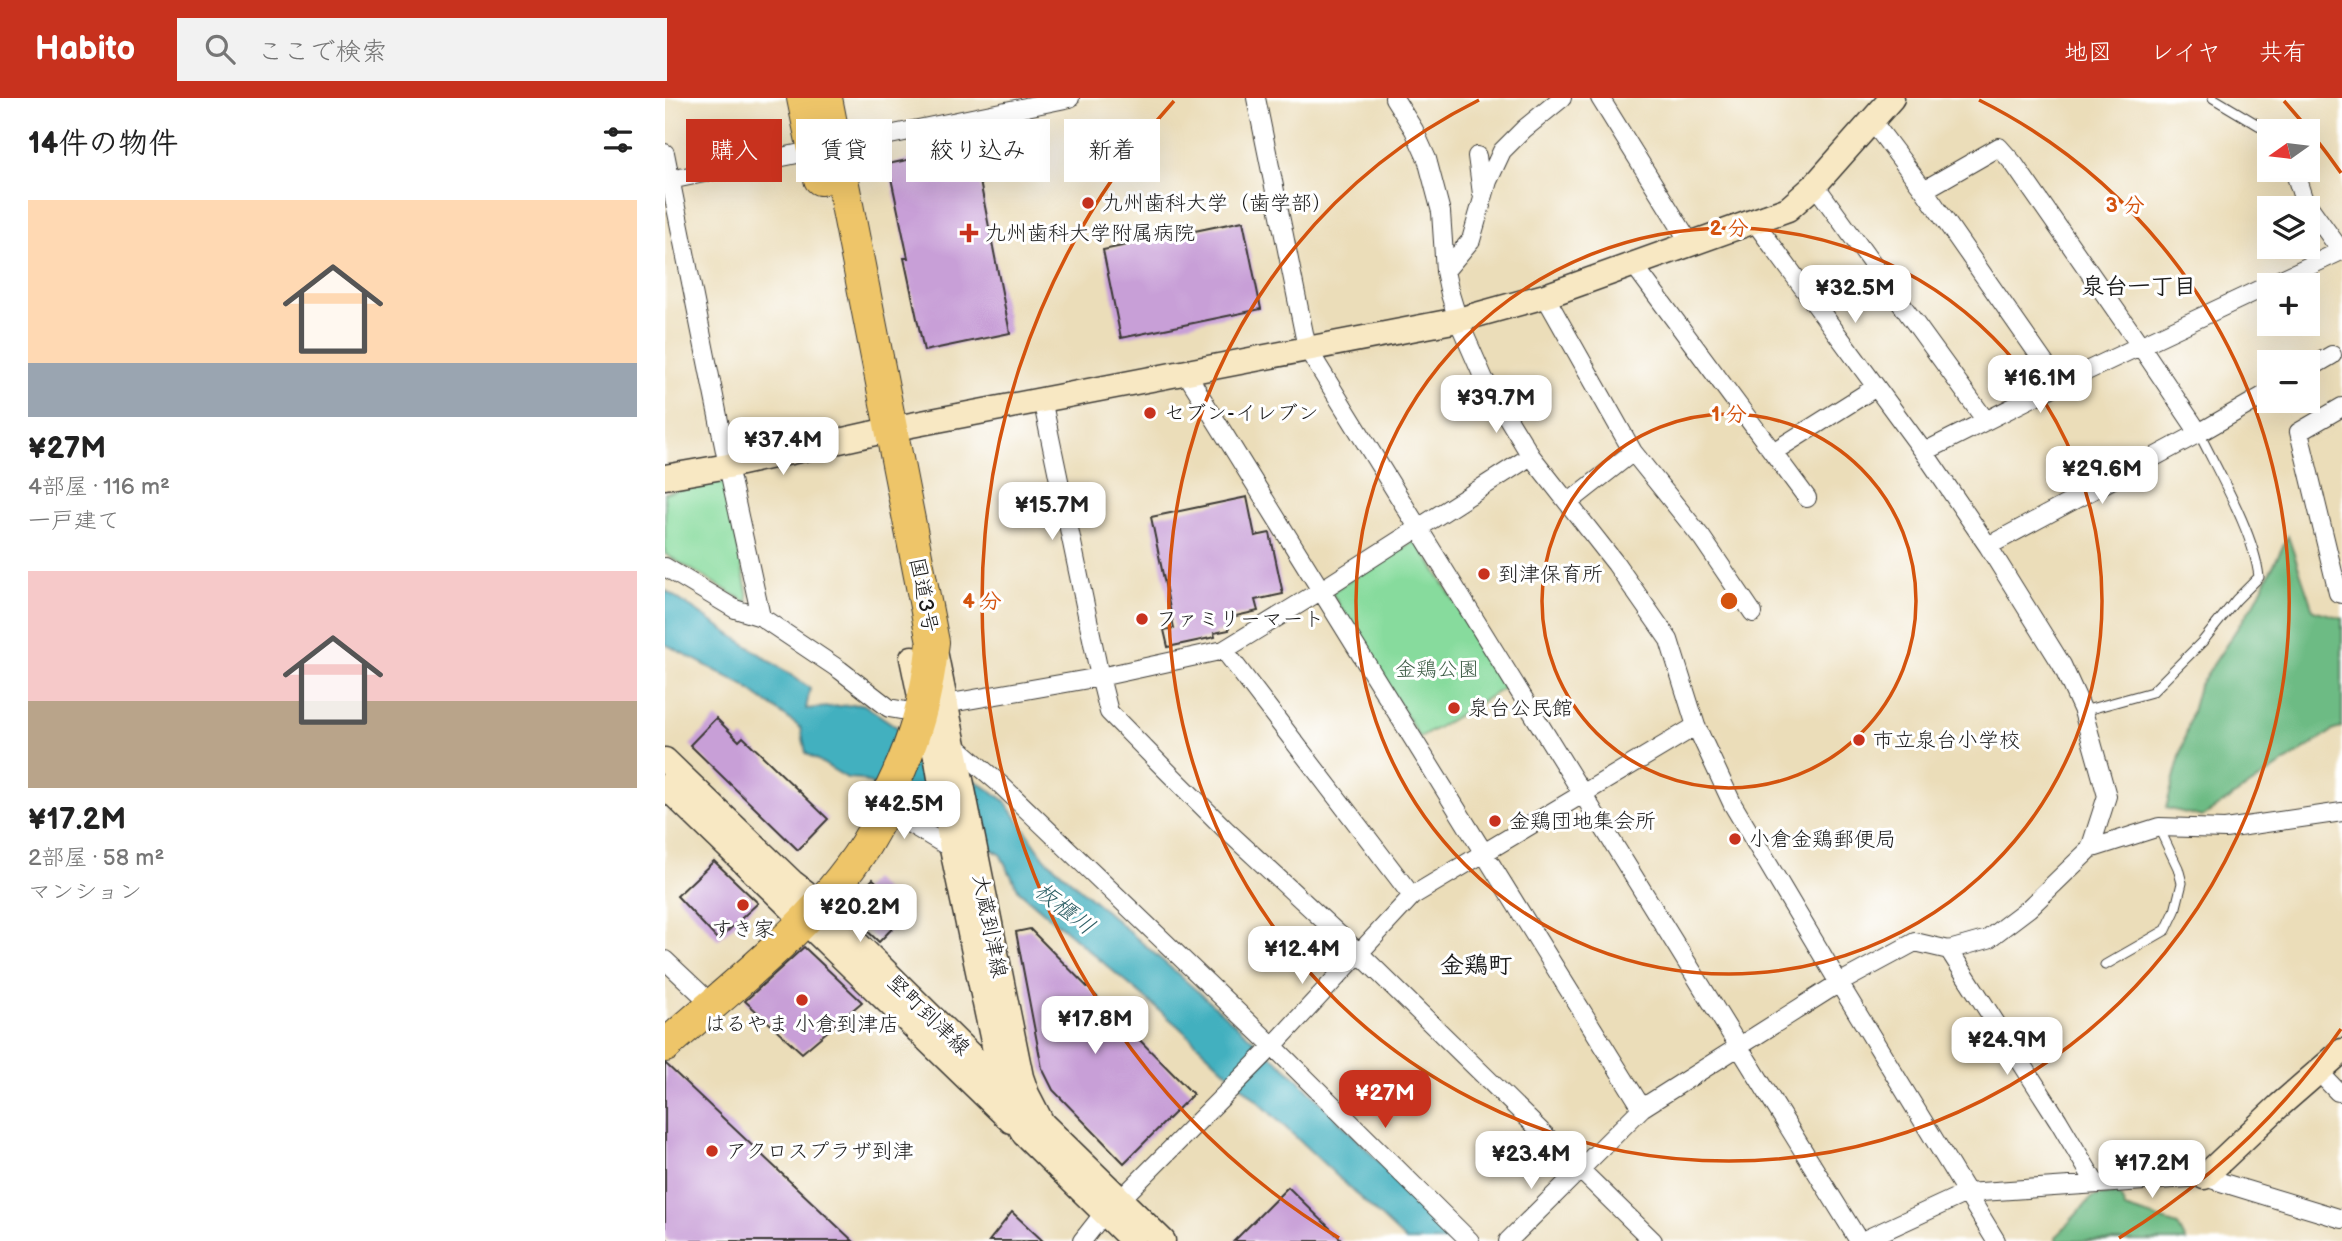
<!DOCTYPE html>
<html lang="ja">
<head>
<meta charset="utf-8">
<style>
  body { margin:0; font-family:"Balsamiq Sans","Klee One",sans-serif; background:#f2f2f2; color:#222; height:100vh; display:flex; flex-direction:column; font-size:26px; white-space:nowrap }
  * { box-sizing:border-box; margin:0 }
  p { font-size:23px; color:#767676 }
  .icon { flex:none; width:38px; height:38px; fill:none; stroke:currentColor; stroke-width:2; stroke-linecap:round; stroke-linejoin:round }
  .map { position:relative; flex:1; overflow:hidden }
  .details { display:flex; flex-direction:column; background:#fff; width:665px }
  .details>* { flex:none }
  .banner { position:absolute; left:21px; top:21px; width:665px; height:63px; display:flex; gap:14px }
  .needle { width:46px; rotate:256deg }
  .buttons { position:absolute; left:1592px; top:21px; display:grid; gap:14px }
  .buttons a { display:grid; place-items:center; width:63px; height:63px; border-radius:0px; background:#fff; box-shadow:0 7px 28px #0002; font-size:35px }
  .price { position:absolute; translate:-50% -60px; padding:0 16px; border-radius:14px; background:#fff; color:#222; font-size:23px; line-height:46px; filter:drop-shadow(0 2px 4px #0008) }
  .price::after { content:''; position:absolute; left:50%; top:42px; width:21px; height:16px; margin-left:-10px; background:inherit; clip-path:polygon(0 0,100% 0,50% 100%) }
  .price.current { background:#c8321e; color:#fff }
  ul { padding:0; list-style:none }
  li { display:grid; align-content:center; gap:14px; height:371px; padding:0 28px }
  li span { display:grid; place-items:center; height:217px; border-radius:0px; color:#555 }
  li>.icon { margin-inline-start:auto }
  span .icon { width:126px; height:126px; fill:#fffc; stroke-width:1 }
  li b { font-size:30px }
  h2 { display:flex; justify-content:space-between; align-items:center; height:84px; padding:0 28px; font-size:30px }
  .chip { padding:0 24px; border-radius:0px; background:#fff; box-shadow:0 7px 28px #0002; font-size:24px; line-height:63px }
  .chip.current { background:#c8321e; color:#fff }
  header { display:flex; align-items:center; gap:42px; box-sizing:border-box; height:98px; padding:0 35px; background:#c8321e; color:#fff }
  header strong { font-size:33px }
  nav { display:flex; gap:38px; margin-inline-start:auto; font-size:24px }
  .search { width:490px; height:63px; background:#f2f2f2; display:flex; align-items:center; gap:18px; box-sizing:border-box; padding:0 24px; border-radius:0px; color:#767676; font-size:26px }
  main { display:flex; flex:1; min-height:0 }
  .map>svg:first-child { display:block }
  .green { fill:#87db9d; stroke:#527c5c; stroke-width:2 }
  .forest { fill:#6dbb84; stroke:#446c50; stroke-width:2 }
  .water { fill:#42b0bf; stroke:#2f666e; stroke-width:2 }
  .building { fill:#c89fd7 }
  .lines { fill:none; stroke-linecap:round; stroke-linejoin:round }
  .lane-casing { stroke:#3b3934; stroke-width:11 }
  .street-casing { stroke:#3b3934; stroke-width:20 }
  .secondary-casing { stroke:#3b3934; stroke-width:27 }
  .highway-casing { stroke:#3b3934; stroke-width:34 }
  .lane { stroke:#fff; stroke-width:9 }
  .street { stroke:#fff; stroke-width:18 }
  .secondary { stroke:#f8e8c3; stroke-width:24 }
  .highway { stroke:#eec569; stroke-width:32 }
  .ring { fill:none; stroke:#d4530e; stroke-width:3.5 }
  .poi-dot { fill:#c8321e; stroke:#fff; stroke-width:2.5 }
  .labels { text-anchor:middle; stroke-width:6; stroke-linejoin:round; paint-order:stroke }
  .poi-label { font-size:21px; fill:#1c1c1c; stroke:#fff; text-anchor:start }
  .street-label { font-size:21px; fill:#1c1c1c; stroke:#fff }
  .park-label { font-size:21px; fill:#415f49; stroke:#fff }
  .neighbourhood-label { font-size:23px; font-weight:bold; fill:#1c1c1c; stroke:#fff }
  .water-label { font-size:23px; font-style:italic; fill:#2d5f65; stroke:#fff }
  .quarter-label { font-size:24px; font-weight:bold; fill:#1c1c1c; stroke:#fff }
  .centre { fill:#d4530e; stroke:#fff; stroke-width:3.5 }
  .ring-label { font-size:21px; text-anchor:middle; font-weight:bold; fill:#d4530e; stroke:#fff; stroke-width:6; stroke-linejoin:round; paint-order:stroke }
</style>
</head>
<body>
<header>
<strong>Habito</strong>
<div class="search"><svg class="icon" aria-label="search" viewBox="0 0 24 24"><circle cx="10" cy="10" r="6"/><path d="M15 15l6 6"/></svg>ここで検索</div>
<nav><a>地図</a><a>レイヤ</a><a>共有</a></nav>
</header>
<main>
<section class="details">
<h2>14件の物件<svg class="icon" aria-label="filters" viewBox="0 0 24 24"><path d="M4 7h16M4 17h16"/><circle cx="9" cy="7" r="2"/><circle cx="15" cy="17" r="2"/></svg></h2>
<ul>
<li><span style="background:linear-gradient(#ffd9b3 75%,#9aa5b1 0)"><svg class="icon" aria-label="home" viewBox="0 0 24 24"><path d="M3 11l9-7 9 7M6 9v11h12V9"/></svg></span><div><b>¥27M</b><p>4部屋 · 116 m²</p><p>一戸建て</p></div></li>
<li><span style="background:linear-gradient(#f6c9c9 60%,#b9a48a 0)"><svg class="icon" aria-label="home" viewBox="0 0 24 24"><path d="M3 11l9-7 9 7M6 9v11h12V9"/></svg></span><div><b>¥17.2M</b><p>2部屋 · 58 m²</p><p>マンション</p></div></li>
</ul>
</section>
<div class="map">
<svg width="1677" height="1143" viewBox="0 0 1677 1143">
  <rect width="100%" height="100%" fill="#fff"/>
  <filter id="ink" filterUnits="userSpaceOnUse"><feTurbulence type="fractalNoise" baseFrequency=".0143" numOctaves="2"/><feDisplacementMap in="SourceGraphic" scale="14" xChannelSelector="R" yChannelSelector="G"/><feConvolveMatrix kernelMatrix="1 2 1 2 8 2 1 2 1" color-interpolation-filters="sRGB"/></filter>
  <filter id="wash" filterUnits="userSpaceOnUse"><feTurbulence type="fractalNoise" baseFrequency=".00686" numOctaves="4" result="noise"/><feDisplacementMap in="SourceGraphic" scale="28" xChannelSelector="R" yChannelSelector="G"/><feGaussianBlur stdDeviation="1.57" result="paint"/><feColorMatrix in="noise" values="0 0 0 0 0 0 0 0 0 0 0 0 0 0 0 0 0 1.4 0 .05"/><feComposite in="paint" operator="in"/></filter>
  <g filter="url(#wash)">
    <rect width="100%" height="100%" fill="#ebddb9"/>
    <path class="green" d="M 60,382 L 82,494 L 83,505 L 0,456 L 0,395 Z
      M 751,442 L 843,588 L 755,640 L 666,494 Z"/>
    <path class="forest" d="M 1623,438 L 1648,512 L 1677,520 L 1677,630 L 1669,632 L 1537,719 L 1501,710 L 1534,588 L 1591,502 Z
      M 1454,1094 L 1460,1110 L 1513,1127 L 1521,1143 L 1391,1143 L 1391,1139 L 1427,1099 Z"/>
    <path class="water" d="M 0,492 L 145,590 L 141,611 L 198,606 L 339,702 L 380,760 L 633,981 L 792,1143 L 741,1143 L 513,928 L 354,793 L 335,756 L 196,681 L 182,680 L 141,655 L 136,630 L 78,587 L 0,546 Z"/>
    <g id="blocks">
      <path class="building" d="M 308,48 L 345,235 L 259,253 L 239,160 L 243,160 L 223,66 Z
        M 578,123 L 596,211 L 456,240 L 438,152 Z
        M 582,399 L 590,438 L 605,435 L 618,496 L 590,502 L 593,513 L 562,520 L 564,532 L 549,535 L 550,539 L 503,549 L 499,532 L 509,530 L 486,419 Z
        M 51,620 L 74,643 L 78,639 L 163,721 L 133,752 L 25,647 Z
        M 49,763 L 93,805 L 53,842 L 12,798 Z
        M 208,781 L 243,814 L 214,844 L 179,811 Z
        M 365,831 L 528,996 L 459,1065 L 388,992 L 377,970 L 351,834 Z
        M 139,849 L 197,904 L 137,955 L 80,903 Z
        M 0,966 L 1,966 L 188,1143 L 4,1143 L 0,1139 Z
        M 623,1089 L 678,1143 L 569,1143 Z
        M 347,1114 L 378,1143 L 324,1143 Z"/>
    </g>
  </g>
  <g filter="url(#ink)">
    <use href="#blocks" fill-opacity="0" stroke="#3b3934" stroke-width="2"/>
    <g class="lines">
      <defs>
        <path id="lane" d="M 1548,0 L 1605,34
          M 1418,613 L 1487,594 L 1538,543 L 1571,502 L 1594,479 C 1589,435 1554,376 1534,335
          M 1440,867 L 1501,832 L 1510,813 L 1517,785 L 1513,770 L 1494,730"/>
        <path id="street" d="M 591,0 L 642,250 L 1194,1143
          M 729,0 L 749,32 L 762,61 L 776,114 L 780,173 L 785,196 L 793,222 L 819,281 L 866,358 L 951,466 L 1004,542 L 1031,628 L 1068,707 L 1174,885 L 1331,1143
          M 935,0 L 1025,145
          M 1207,23 L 1259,92 L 1394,286
          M 0,55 L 63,368 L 96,519
          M 812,58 L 817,96
          M 0,83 L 405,0
          M 1150,87 L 1321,323
          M 1259,92 L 1334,49 L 1349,66 L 1475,247 L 1534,335
          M 1089,123 L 1259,354 L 1323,448 L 1397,567 L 1418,613 L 1442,698 L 1425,751
          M 969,167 L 1142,400
          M 780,173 L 806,142 L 823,83 L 837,53 L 859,31 L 897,0
          M 880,198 L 968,354 L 1037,440 L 1088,515
          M 1643,271 L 1667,257
          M 520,273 L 977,1010
          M 377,301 L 435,579 L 444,614 L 495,666 L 560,731 L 694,855 L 988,1143
          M 1677,309 L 1634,334 L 1673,495 L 1677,496
          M 1108,354 L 1211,289
          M 1259,354 L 1394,286 L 1676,153 L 1638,100 L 1629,72
          M 903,405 L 968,354
          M 1323,448 L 1534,335 L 1605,294
          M 0,469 L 70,511 L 96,519 L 175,572 L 224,610 L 241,613 L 258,613 L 280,606 L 435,579 L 559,552 L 655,493 L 866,358
          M 559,552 L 747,798
          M 286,644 L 336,687 L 608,948 L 805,1143
          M 220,711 L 287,751
          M 1284,852 L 1393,1022 L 1431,1086
          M 0,862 L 35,895
          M 1653,973 L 1673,994 L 1677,993
          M 417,1143 L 439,1115 L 455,1102 L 608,948 L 747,798 L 1031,628
          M 843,1143 L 977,1010 L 1174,885 L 1250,844 L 1284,852 L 1323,841 L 1364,810 L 1425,751 L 1494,729 L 1560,731 L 1677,714
          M 1197,1143 L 1301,1095 L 1539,1079 L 1677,1121"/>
        <path id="secondary" d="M 0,379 L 63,368 L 241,328 L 793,222 L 880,198 L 1123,111 L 1150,87 L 1227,0
          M 271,558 L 356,979 L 362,996 L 377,1025 L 498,1143
          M 247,560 L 258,613 L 272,662 L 287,751 L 329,948 L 335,986 L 344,1009 L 359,1036 L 468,1143
          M 0,662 L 127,784 L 140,794 L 339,990
          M 0,688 L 346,1023
          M 1539,1079 L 1615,1007 L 1677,953"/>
        <path id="highway" d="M 138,0 L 155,81
          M 0,948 C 69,886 148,828 199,749 C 206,737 214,724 220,711 C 222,705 223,698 226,691 C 250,642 262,599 268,544 L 161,0"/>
      </defs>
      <use href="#lane" class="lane-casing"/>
      <use href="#street" class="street-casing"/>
      <use href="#secondary" class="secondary-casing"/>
      <use href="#highway" class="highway-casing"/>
      <use href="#lane" class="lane"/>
      <use href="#street" class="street"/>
      <use href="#secondary" class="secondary"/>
      <use href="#highway" class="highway"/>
    </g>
  </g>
  <g class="ring">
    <circle cx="1064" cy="503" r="187"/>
    <circle cx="1064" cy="503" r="373"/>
    <path d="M1314 2A560 560 0 1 1 814 2"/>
    <path d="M1676 931A747 747 0 0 1 1454 1140M674 1140A747 747 0 0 1 509 3M1619 3A747 747 0 0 1 1676 75"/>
  </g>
  <g class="poi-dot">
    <circle cx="423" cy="105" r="7"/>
    <path d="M300.5 124.5h7v7h7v7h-7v7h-7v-7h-7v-7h7z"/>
    <circle cx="485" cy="315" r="7"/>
    <circle cx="819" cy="476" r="7"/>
    <circle cx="477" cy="521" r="7"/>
    <circle cx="789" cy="610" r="7"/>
    <circle cx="1194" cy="642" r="7"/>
    <circle cx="830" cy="723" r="7"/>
    <circle cx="1070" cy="741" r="7"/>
    <circle cx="78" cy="807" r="7"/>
    <circle cx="137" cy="902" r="7"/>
    <circle cx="47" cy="1053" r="7"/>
  </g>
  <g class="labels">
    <g class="poi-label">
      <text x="437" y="112">九州歯科大学（歯学部）</text>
      <text x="320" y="142">九州歯科大学附属病院</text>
      <text x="499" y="322">セブン-イレブン</text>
      <text x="833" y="483">到津保育所</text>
      <text x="491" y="528">ファミリーマート</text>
      <text x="803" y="617">泉台公民館</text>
      <text x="1208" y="649">市立泉台小学校</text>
      <text x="844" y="730">金鶏団地集会所</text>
      <text x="1084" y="748">小倉金鶏郵便局</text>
      <text x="78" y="838" text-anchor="middle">すき家</text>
      <text x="137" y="933" text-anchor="middle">はるやま 小倉到津店</text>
      <text x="61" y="1060">アクロスプラザ到津</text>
    </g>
    <g class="street-label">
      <text transform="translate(259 497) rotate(79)" y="7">国道3号</text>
      <text transform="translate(325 828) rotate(79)" y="7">大蔵到津線</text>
      <text transform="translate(264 917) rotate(44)" y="7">堅町到津線</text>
    </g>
    <g class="park-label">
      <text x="772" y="578">金鶏公園</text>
    </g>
    <g class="neighbourhood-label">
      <text x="1474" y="196">泉台一丁目</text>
    </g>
    <g class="water-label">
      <text transform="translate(400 810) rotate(38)" y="8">板櫃川</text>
    </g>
    <g class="quarter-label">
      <text x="811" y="875">金鶏町</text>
    </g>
  </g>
  <circle cx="1064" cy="503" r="10" class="centre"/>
  <g class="ring-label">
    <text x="1460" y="114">3 分</text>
    <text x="1064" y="137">2 分</text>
    <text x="1064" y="323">1 分</text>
    <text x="317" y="510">4 分</text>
  </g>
</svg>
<div class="buttons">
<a><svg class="needle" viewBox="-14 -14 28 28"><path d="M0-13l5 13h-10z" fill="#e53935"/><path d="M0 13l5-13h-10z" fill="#767676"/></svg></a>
<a><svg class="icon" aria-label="layers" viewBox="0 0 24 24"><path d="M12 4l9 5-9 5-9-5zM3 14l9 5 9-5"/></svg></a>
<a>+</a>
<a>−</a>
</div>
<b class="price" style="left:1190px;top:227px">¥32.5M</b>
<b class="price" style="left:1375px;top:317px">¥16.1M</b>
<b class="price" style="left:831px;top:337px">¥39.7M</b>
<b class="price" style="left:118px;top:379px">¥37.4M</b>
<b class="price" style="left:1437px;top:408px">¥29.6M</b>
<b class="price" style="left:387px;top:444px">¥15.7M</b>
<b class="price" style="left:239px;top:743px">¥42.5M</b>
<b class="price" style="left:195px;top:846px">¥20.2M</b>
<b class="price" style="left:637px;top:888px">¥12.4M</b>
<b class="price" style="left:430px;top:958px">¥17.8M</b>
<b class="price" style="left:1342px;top:979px">¥24.9M</b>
<b class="price current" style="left:720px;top:1032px">¥27M</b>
<b class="price" style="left:866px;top:1093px">¥23.4M</b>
<b class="price" style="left:1487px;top:1102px">¥17.2M</b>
<div class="banner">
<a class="chip current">購入</a>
<a class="chip">賃貸</a>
<a class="chip">絞り込み</a>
<a class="chip">新着</a>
</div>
</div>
</main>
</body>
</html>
